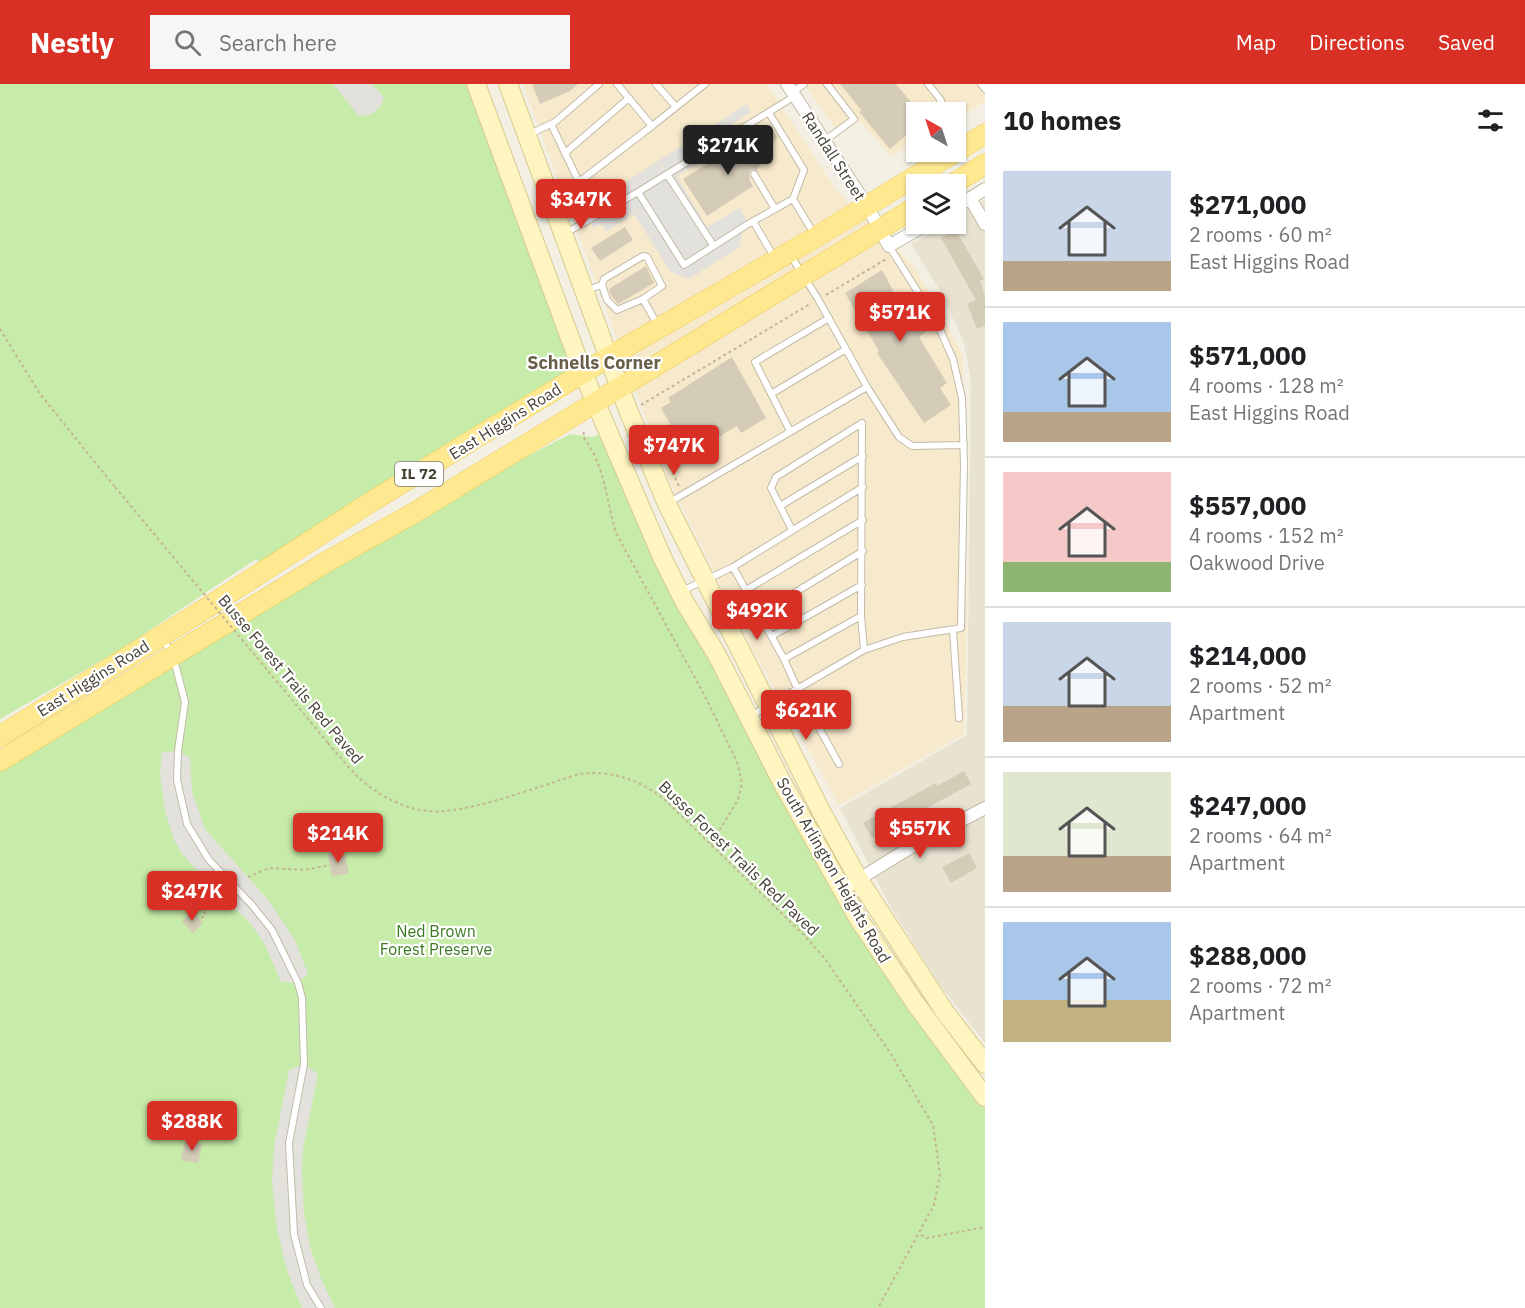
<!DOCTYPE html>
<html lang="en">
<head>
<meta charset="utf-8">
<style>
  body { margin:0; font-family:"IBM Plex Sans",sans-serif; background:#f6f6f6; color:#202124; height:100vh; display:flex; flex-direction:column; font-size:22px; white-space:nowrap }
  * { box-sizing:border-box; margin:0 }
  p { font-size:20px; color:#757577 }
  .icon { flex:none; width:33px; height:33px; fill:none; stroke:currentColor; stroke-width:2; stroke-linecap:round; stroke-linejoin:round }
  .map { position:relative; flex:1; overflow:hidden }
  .sheet { display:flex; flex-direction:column; background:#fff; width:540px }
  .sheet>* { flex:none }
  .needle { width:39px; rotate:321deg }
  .fabs { position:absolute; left:906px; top:18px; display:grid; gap:12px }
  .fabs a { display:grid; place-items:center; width:60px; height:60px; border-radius:0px; background:#fff; box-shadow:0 2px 4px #0004; font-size:30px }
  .price { position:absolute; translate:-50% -51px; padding:0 14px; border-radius:6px; background:#d93025; color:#fff; font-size:20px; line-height:39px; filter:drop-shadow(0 2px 3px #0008) }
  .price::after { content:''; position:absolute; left:50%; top:36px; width:18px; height:14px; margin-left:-9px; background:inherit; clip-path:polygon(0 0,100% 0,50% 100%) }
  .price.selected { background:#222; color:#fff }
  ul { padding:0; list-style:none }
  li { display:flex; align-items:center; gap:18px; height:150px; padding:0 18px }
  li+li { border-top:2px solid #e0e0e0 }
  li span { display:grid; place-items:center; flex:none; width:168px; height:120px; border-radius:0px; color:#555 }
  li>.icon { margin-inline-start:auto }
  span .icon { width:72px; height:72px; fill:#fffc; stroke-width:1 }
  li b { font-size:26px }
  h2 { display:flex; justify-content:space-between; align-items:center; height:72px; padding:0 18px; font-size:26px }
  header { display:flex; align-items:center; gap:36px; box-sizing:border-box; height:84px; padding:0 30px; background:#d93025; color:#fff }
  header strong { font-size:28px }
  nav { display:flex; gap:33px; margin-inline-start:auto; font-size:21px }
  .search { width:420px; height:54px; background:#f6f6f6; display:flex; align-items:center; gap:15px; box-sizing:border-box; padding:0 21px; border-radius:0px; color:#757577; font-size:22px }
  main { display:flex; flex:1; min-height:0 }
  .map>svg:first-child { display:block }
  .residential { fill:#e8e2d1 }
  .commercial { fill:#f7e9cc }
  .green { fill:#c7eba8 }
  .parking { fill:#e3e1dc }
  .building { fill:#d5ccb8 }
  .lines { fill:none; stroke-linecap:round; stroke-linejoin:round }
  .service-casing { stroke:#c2bba8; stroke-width:8 }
  .minor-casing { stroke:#c2bba8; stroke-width:14 }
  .secondary-casing { stroke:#d7ca8f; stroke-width:20 }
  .primary-casing { stroke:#edcc58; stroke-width:21 }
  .path { stroke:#c2b695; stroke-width:2; stroke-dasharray:3 3; stroke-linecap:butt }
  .service { stroke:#fff; stroke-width:6 }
  .minor { stroke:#fff; stroke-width:12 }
  .secondary { stroke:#fff5c1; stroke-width:18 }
  .primary { stroke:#ffe990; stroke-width:20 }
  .path-bridge { stroke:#c2b695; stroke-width:2; stroke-dasharray:3 3; stroke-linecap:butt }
  .labels { text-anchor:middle; stroke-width:4.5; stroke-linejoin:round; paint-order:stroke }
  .shield { fill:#fff; stroke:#7d7970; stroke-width:1.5 }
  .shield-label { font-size:15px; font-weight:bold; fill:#454033 }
  .street-label { font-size:16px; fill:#454033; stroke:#fff }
  .park-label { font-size:16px; fill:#3d7b22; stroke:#fff }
  .neighbourhood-label { font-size:18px; font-weight:bold; fill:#695f49; stroke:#fff }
</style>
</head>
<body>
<header>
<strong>Nestly</strong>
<div class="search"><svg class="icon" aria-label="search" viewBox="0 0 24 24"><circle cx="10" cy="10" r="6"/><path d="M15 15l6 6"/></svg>Search here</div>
<nav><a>Map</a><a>Directions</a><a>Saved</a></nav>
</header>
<main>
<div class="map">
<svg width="985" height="1224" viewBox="0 0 985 1224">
  <rect width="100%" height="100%" fill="#f3f0e3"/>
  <path class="residential" d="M 985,115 L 985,959 L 937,897 L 890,822 L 840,724 L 967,651 L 971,295 L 963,256 L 941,208 L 911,160 L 945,140 L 956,140 L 956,133 Z"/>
  <path class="commercial" d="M 523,0 L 767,0 L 837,107 L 915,183 L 963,272 L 967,537 L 964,650 L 839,721 L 749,559 L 669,396 Z
    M 804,0 L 985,0 L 985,18 L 956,35 L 956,28 L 916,28 L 916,58 L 891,72 L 859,36 L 839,50 Z"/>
  <path class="green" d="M 0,0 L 473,0 L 583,289 L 265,486 L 256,475 L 123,564 L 0,635 Z
    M 606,348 L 803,734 L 985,1012 L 985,1224 L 0,1224 L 0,677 L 376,451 L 570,350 L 592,353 Z"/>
  <path class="parking" d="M 333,0 L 372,0 L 384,13 L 381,22 L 371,31 L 359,32 Z
    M 747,20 L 751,28 L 726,44 L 733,58 L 677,92 L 707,143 L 740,124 L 746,135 L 739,163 L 689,195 L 671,188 L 634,130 L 606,147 L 601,139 L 594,144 L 582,126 Z
    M 178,667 L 190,674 L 192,707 L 205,745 L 270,818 L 295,856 L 308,890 L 298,899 L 281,898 L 265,861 L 251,840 L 202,792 L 183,771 L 174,756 L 165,727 L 160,691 L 162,668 Z
    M 304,980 L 318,990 L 303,1065 L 302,1085 L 304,1130 L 311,1166 L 322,1197 L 335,1224 L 302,1224 L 287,1187 L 277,1145 L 272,1098 L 274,1062 L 289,986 Z"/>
  <path class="building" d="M 532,0 L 578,0 L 570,7 L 540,20 Z
    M 840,0 L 896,0 L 916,24 L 916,43 L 890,65 L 859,28 L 862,27 Z
    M 770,40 L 777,53 L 757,86 L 752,85 L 749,88 L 750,97 L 753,102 L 707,132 L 683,95 L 730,66 L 738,78 L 747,78 L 748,71 Z
    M 625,143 L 633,156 L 600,177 L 591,164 Z
    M 955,145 L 984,195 L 980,197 L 985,212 L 985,242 L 977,245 L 967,220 L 976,216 L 941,154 Z
    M 646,182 L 654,199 L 618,220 L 612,213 L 609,205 Z
    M 882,186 L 896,212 L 903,207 L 927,247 L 919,253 L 947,299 L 940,304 L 951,321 L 924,339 L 877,269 L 879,267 L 845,209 Z
    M 732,273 L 766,334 L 741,349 L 737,342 L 688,371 L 661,324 L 671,318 L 668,314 Z
    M 964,687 L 971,700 L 872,754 L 863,739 L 936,699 L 937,702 Z
    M 344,768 L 349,789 L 332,793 L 328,771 Z
    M 969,769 L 977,784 L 951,799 L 942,783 Z
    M 192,827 L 203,839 L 193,849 L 182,837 Z
    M 185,1057 L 202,1060 L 198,1079 L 181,1076 Z"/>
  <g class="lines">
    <defs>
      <path id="service" d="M 617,0 L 652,42 L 705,0
        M 656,0 L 676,23
        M 928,0 L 940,15 L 946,28
        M 981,0 L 985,5
        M 793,8 L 804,0
        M 551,40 L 579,98 L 652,42
        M 528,51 L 555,38 L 599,0
        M 732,51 L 744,74
        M 824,57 L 854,35 L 827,0
        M 565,69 L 629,14
        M 667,90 L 713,161
        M 754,90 L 775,125
        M 638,108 L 684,181 L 748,140 L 793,115 L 804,86 L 769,29
        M 793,115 L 814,150
        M 753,137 L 774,173
        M 564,150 L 638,108 L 795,12
        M 602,201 L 604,195 L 643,172 L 647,173 L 662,202 L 643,215
        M 587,206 L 602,201 L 607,216 L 617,226 L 643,215 L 657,240
        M 867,303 L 899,353 L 912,362 L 964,361
        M 771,310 L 846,265
        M 790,347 L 755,278 L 829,234
        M 670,418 L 867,303 L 818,215 L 791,172
        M 780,422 L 863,372
        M 792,446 L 771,404 L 776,393 L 862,339 L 861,532 L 864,566
        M 733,483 L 784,575 L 797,604 L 839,680
        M 746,506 L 863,436
        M 682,507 L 733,483 L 863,403
        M 760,530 L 863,467
        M 953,546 L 959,634
        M 772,552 L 862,501
        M 163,555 L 173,572 L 185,618 L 178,667 L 177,696 L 187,740 L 209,776 L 252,821 L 272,846 L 298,899 L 302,914 L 304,980 L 289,1059 L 294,1150 L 307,1201 L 321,1224
        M 784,575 L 861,532
        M 749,633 L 864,566 L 903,553 L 961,544 L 964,381 L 962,314 L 953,275 L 936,237 L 889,162"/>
      <path id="minor" d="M 787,0 L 867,122 L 889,162 L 927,140
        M 970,114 L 985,140
        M 956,123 L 985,105
        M 843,805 L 913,762 L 985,724"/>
      <path id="secondary" d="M 476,0 L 583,289 L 662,473 L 684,517 L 717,571 L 783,700 L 858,834 L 915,919 L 985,1013
        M 508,0 L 628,326 L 667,420 L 822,729 L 859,796 L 945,928 L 985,980"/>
      <path id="primary" d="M 953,100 L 985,80
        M 0,652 L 197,530 L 374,416 L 609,273 L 816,153 L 985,50
        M 0,677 L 328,477 L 414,429 L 916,123"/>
    </defs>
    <use href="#service" class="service-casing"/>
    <use href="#minor" class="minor-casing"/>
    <use href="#secondary" class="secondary-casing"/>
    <use href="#primary" class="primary-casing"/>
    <path class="path" d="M 937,145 L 947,140
      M 826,211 L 888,174
      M 0,245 L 40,310 L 115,403
      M 641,321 L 810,220
      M 584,348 L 583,353 C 605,380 606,416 616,449 L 707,616 L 737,678 L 742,699 L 738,716 L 711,760
      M 660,361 L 679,402
      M 328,659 C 342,675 355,693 373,705 C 388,716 408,725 428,727 C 465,731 540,702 579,690 C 611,686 639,695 665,716 L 804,851 L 825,875 L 889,967 L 933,1041 L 940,1090 L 934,1121 L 878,1224
      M 248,793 L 269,784 L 304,786 L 330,781
      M 204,826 L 221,810
      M 195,831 L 201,826 L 204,826 L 205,831 L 200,836
      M 921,1151 L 927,1154 L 985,1143"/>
    <use href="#service" class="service"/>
    <use href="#minor" class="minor"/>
    <use href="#secondary" class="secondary"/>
    <use href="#primary" class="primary"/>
    <path class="path-bridge" d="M 115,403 L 328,659"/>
  </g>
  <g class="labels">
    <rect class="shield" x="395" y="378" width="48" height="24" rx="4.5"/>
    <g class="shield-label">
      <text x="419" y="395">IL 72</text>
    </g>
    <g class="street-label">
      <text transform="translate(834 72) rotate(57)" y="6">Randall Street</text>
      <text transform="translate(505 337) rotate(-32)" y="6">East Higgins Road</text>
      <text transform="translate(93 594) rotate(-32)" y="6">East Higgins Road</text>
      <text transform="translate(291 595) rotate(50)" y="6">Busse Forest Trails Red Paved</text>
      <text transform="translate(739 774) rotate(44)" y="6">Busse Forest Trails Red Paved</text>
      <text transform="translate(834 786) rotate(60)" y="6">South Arlington Heights Road</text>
    </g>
    <g class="park-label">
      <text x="436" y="853">Ned Brown<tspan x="436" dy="18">Forest Preserve</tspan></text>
    </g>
    <g class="neighbourhood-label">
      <text x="594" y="285">Schnells Corner</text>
    </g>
  </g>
</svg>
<div class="fabs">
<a><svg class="needle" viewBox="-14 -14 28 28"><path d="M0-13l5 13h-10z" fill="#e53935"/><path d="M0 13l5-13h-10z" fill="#757577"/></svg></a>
<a><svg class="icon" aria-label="layers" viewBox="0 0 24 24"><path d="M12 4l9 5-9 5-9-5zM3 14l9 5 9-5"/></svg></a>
</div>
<b class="price selected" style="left:728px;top:92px">$271K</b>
<b class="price" style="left:581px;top:146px">$347K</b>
<b class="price" style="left:900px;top:259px">$571K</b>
<b class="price" style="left:674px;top:392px">$747K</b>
<b class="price" style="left:757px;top:557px">$492K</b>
<b class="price" style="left:806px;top:657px">$621K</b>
<b class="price" style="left:920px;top:775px">$557K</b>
<b class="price" style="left:338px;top:780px">$214K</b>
<b class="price" style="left:192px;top:838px">$247K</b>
<b class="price" style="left:192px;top:1068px">$288K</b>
</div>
<section class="sheet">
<h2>10 homes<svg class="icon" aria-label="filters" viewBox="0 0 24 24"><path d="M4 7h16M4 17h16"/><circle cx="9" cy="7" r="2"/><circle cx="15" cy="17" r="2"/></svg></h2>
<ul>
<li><span style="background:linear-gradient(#c9d6e8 75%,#b9a48a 0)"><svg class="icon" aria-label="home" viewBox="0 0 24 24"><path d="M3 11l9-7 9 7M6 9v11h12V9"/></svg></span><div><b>$271,000</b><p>2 rooms · 60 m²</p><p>East Higgins Road</p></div></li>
<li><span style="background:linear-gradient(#a9c7e8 75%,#b9a48a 0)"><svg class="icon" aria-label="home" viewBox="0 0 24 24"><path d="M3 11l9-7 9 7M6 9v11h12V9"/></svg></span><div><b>$571,000</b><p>4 rooms · 128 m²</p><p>East Higgins Road</p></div></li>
<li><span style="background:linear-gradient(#f6c9c9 75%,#8fb573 0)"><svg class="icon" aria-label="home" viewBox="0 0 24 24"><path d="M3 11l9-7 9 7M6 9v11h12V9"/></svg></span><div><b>$557,000</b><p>4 rooms · 152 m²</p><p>Oakwood Drive</p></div></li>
<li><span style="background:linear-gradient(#c9d6e8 70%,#b9a48a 0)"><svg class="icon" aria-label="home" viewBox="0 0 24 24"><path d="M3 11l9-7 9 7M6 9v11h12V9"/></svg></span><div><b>$214,000</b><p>2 rooms · 52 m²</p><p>Apartment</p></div></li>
<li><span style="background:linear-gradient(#dfe7d0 70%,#b9a48a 0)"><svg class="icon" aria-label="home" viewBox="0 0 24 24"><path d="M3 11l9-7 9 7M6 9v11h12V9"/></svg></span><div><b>$247,000</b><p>2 rooms · 64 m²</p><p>Apartment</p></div></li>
<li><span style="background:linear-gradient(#a9c7e8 65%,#c2b280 0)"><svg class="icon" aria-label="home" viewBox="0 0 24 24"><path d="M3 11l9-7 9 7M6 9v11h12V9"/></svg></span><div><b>$288,000</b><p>2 rooms · 72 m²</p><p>Apartment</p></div></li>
</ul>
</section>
</main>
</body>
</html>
